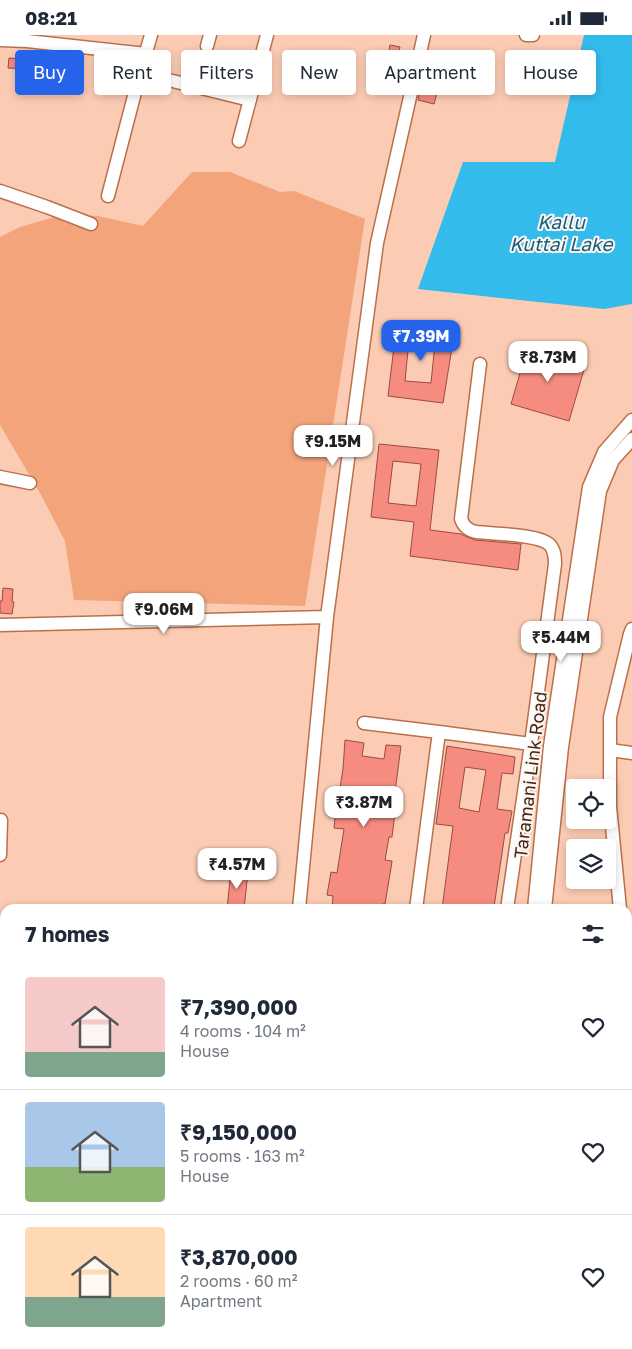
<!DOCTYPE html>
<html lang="en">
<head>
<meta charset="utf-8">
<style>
  body { margin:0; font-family:"Golos Text",sans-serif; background:#f2f2f3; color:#1f2937; height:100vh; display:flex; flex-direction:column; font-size:19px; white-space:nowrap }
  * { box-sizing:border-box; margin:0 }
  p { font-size:16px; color:#747a83 }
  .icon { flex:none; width:28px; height:28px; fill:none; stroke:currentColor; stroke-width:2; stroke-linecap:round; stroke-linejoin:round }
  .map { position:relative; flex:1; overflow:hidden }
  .sheet { position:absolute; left:0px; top:869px; width:632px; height:446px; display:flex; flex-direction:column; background:#fff; border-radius:15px 15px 0 0; box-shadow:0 2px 8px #0003 }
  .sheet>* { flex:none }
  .hud { position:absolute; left:15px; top:15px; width:602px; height:45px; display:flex; gap:10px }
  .tools { position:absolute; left:566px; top:744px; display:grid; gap:10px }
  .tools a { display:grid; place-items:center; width:50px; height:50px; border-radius:5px; background:#fff; box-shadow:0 2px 8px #0003; font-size:25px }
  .price { position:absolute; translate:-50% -42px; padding:0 11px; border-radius:10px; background:#fff; color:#222; font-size:16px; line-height:32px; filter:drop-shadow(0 1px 2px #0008) }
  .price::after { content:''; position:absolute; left:50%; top:30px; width:15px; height:11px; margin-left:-8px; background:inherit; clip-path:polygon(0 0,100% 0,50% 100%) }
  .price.selected { background:#2563eb; color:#fff }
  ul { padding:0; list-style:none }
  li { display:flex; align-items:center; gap:15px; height:125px; padding:0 25px }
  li+li { border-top:1px solid #e0e1e3 }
  li span { display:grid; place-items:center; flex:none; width:140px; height:100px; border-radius:5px; color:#555 }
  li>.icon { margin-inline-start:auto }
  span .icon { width:60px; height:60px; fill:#fffc; stroke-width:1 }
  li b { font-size:21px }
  h2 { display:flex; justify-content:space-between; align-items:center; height:60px; padding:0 25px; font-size:21px }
  .pill { padding:0 18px; border-radius:5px; background:#fff; box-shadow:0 2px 8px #0003; font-size:18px; line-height:45px }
  .pill.selected { background:#2563eb; color:#fff }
  .status { display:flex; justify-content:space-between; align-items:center; height:35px; padding:0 25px; background:#fff; direction:ltr }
  .status svg { height:14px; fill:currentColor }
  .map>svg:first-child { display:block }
  .green { fill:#f3a47b }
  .water { fill:#33bbec }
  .building { fill:#f68b7f; stroke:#9a4b43; fill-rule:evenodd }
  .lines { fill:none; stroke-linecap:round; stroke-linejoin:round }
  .minor-casing { stroke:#ba714b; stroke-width:15 }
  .major-casing { stroke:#ba714b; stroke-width:19 }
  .minor { stroke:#fff; stroke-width:12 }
  .major { stroke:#fff; stroke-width:16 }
  .labels { text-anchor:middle; stroke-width:4; stroke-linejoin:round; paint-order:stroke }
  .street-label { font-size:18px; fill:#462817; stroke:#fef6f2 }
  .water-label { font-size:19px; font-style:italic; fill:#195e78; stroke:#fef6f2 }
</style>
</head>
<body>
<div class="status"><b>08:21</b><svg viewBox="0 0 49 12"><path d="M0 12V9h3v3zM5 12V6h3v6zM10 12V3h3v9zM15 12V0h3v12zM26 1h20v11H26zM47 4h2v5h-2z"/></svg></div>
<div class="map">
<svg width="632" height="1314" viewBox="0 0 632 1314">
  <rect width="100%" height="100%" fill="#fbcbb3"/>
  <path class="green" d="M 192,137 L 230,137 L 280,157 L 294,156 L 365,184 L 305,571 L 74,565 L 65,506 L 40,458 L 0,390 L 0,202 L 20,192 L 65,179 L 98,181 L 143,191 Z"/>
  <path class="water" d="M 584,0 L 632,0 L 632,269 L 604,274 L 418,254 L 463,127 L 555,127 Z"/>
  <path class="building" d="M 390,10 L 400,12 L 391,51 L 382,48 Z
    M 9,23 L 32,25 L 31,34 L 8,33 Z
    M 423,42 L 440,47 L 434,69 L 418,65 Z
    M 397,287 L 455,294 L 443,368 L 388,361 ZM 409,305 L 435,308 L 431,348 L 405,346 Z
    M 528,311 L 586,328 L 569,386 L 511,369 Z
    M 379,409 L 439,415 L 430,495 L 461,499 L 467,502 L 475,505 L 521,509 L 518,535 L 410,521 L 414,487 L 371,482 ZM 393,426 L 421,429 L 416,471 L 388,468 Z
    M 3,553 L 13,554 L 12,567 L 14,567 L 12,579 L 0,578 L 0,566 L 2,566 Z
    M 345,705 L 364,708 L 362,721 L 384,724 L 386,710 L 401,711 L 395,757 L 390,777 L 395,778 L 392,802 L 389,802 L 385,825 L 392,826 L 391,833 L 385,869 L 382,869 L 382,874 L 332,874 L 333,861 L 327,860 L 331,837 L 337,838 L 344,794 L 334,793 L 338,753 L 340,753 L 343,734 Z
    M 447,711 L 515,722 L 513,739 L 502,738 L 497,774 L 512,776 L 508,798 L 505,798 L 494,872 L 486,871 L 485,874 L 442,874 L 453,791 L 436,789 ZM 465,732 L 486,735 L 479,777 L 459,773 Z
    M 231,835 L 248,837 L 244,874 L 227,874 Z"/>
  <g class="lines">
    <defs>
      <path id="minor" d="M 526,0 L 533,0
        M 0,5 L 27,6 L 146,19
        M 207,11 L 210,0
        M 140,38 L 250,65
        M 239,106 L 267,0
        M 0,156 L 47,172 L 91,189
        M 108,161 L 140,38 L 151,0
        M 480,329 L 461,484 C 464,492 468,495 476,497 C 493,499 539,499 550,510 C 555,516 555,523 555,529 L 531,709
        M 0,442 L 30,448
        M 0,590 L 327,582
        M 364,688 L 439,697
        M 610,715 L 632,718
        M 0,785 L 1,785 L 0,820
        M 299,874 L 327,582 L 377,208 L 424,0
        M 416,874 L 439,697 L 531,709 L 507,874
        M 534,874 L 550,711 L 589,452 L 604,417 L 632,385
        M 545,874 L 562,712 L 600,456 L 613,425 L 632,404
        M 620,874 L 610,771 L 610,682 L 630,599 L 632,594
        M 628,911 L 632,911
        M 628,921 L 632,947
        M 0,1109 L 5,1108
        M 0,1275 L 5,1275
        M 31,1314 L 32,1310
        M 71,1314 L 145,1310
        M 415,1314 L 416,1310"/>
      <path id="major" d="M 628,1186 L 632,1185
        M 628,1205 L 632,1205
        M 0,1227 L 5,1227"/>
    </defs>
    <use href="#minor" class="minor-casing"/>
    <use href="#major" class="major-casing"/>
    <use href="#minor" class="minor"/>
    <use href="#major" class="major"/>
  </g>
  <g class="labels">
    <g class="street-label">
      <text transform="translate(531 740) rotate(-83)" y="6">Taramani Link Road</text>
    </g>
    <g class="water-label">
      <text x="561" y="194">Kallu<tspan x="561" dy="22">Kuttai Lake</tspan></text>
    </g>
  </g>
</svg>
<div class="tools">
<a><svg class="icon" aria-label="locate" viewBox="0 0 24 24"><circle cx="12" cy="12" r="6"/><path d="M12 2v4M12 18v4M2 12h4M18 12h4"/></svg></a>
<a><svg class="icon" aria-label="layers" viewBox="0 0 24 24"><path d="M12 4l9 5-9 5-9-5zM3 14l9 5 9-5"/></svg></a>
</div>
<b class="price selected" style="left:421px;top:327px">₹7.39M</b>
<b class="price" style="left:548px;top:348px">₹8.73M</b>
<b class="price" style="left:333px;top:432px">₹9.15M</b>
<b class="price" style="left:164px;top:600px">₹9.06M</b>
<b class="price" style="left:561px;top:628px">₹5.44M</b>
<b class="price" style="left:364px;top:793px">₹3.87M</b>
<b class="price" style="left:237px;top:855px">₹4.57M</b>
<div class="hud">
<a class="pill selected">Buy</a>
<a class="pill">Rent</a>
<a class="pill">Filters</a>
<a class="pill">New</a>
<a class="pill">Apartment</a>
<a class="pill">House</a>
</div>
<section class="sheet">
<h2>7 homes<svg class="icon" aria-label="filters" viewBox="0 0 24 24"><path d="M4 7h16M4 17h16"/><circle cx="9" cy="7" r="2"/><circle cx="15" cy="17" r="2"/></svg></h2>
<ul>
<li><span style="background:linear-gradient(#f6c9c9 75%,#7fa58c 0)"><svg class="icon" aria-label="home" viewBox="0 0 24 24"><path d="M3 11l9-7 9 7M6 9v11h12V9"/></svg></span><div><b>₹7,390,000</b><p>4 rooms · 104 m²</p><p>House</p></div><svg class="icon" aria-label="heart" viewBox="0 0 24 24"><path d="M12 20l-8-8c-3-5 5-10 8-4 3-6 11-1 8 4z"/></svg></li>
<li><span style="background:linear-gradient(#a9c7e8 65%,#8fb573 0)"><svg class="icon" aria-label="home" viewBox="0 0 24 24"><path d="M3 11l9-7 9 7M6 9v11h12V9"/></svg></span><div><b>₹9,150,000</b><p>5 rooms · 163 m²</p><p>House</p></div><svg class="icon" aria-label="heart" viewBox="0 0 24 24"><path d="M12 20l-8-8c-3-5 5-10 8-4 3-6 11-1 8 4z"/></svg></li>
<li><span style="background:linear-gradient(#ffd9b3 70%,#7fa58c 0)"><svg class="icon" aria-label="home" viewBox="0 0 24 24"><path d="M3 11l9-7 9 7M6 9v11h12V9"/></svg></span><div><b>₹3,870,000</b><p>2 rooms · 60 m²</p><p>Apartment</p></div><svg class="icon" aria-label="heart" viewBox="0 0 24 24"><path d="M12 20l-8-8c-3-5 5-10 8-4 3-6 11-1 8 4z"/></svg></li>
</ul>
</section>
</div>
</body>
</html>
